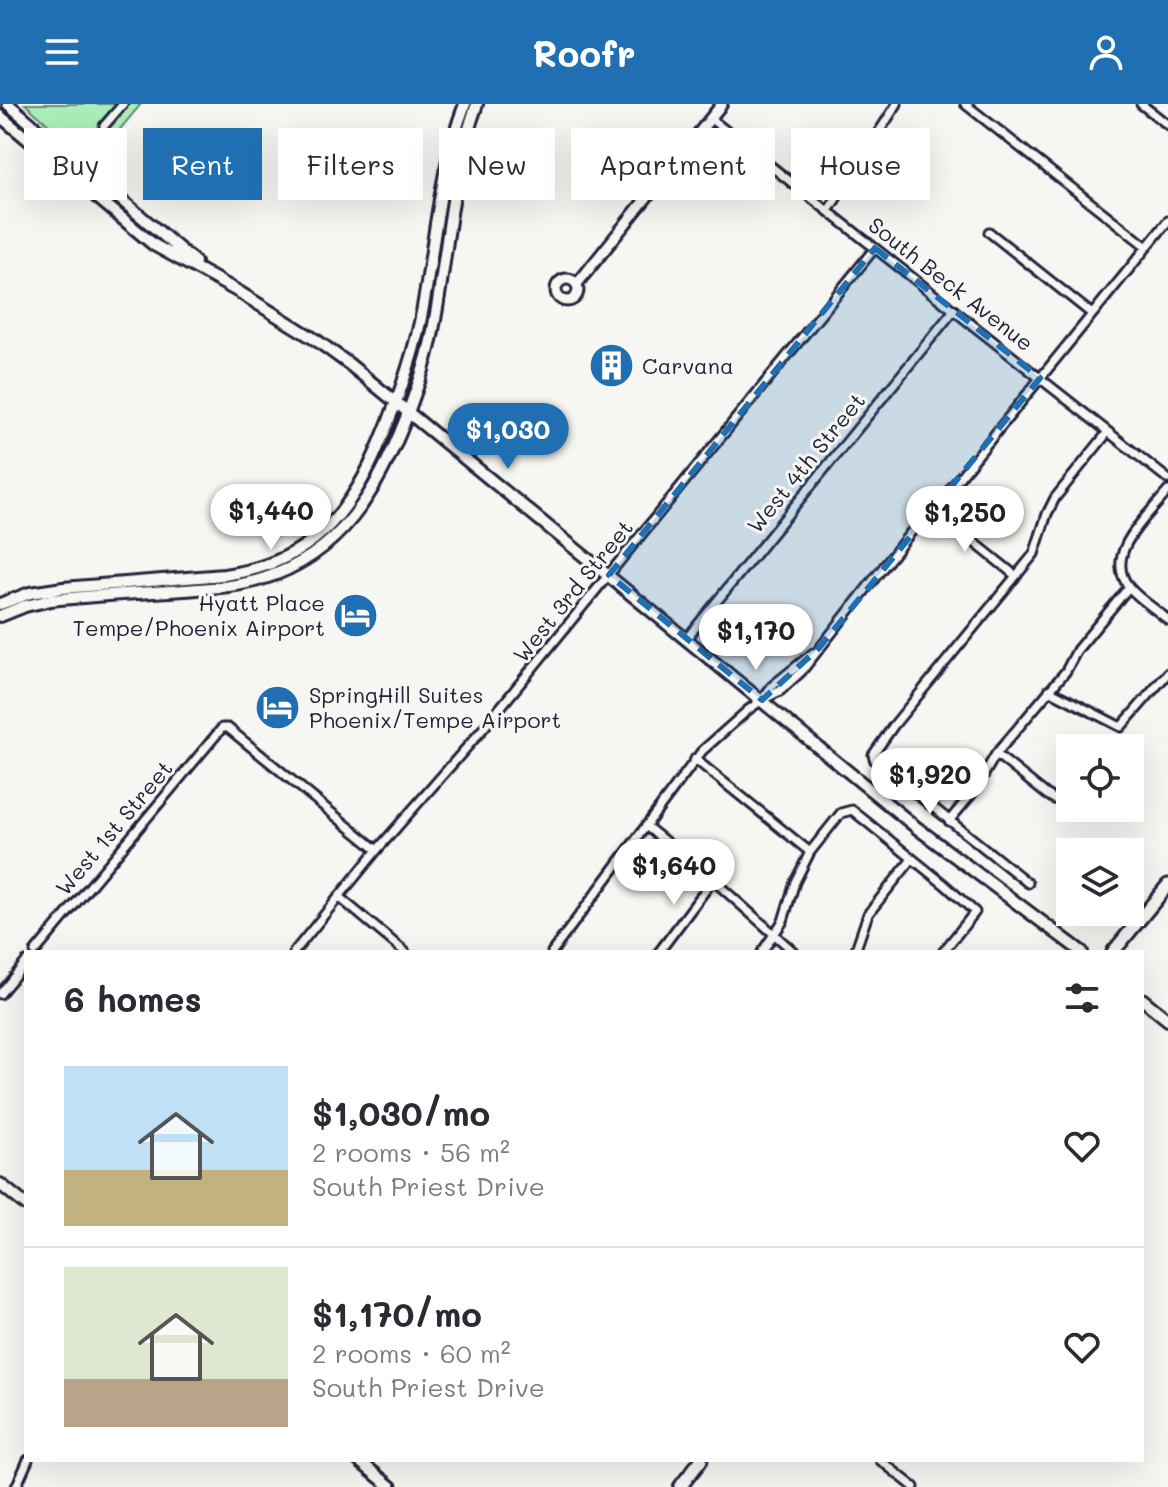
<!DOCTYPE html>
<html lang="en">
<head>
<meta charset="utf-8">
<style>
  body { margin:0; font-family:Mali,sans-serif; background:#f7f7f7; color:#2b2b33; height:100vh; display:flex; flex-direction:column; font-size:30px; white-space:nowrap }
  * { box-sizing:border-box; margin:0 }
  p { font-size:26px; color:#7c7c81 }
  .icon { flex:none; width:44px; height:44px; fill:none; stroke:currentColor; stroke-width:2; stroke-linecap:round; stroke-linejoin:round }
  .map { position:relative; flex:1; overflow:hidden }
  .side { position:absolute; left:24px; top:846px; width:1120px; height:512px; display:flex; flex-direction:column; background:#fff; border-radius:0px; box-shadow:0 8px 32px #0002 }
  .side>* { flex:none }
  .hud { position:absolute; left:24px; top:24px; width:1120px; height:72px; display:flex; gap:16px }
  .tools { position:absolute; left:1056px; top:630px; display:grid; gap:16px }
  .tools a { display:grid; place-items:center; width:88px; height:88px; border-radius:0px; background:#fff; box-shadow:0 8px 32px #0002; font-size:40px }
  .price { position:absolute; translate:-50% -68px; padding:0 18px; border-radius:28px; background:#fff; color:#222; font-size:26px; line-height:52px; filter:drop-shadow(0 2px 4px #0008) }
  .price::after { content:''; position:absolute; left:50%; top:48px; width:24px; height:18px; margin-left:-12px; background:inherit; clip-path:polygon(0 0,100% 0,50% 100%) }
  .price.active { background:#1f6fb2; color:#fff }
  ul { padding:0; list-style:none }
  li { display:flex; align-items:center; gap:24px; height:200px; padding:0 40px }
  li+li { border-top:2px solid #e1e1e2 }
  li span { display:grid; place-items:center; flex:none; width:224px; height:160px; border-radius:0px; color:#555 }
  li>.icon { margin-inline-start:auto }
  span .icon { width:96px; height:96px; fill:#fffc; stroke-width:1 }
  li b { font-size:34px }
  h2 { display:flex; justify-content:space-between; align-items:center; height:96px; padding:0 40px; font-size:34px }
  .pill { padding:0 28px; border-radius:0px; background:#fff; box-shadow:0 8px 32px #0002; font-size:28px; line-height:72px }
  .pill.active { background:#1f6fb2; color:#fff }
  header { display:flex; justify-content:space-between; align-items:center; height:104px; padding:0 40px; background:#1f6fb2; color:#fff; font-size:36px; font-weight:800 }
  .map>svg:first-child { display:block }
  .green { fill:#abeeb8; stroke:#66887a; stroke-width:2 }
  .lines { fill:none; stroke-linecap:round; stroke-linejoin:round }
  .minor-casing { stroke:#22223b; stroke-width:13 }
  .tertiary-casing { stroke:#22223b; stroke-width:15 }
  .secondary-casing { stroke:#22223b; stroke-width:16 }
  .primary-casing { stroke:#22223b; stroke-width:17 }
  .minor { stroke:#f6f6f2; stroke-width:7 }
  .tertiary { stroke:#f6f6f2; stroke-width:9 }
  .secondary { stroke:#f6f6f2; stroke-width:10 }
  .primary { stroke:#f6f6f2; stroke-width:11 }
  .marked { fill:#1f6fb2; fill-opacity:0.2; stroke:#1f6fb2; stroke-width:6; stroke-dasharray:16 10; stroke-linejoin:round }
  .labels { text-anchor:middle; stroke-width:6; stroke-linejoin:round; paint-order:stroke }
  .street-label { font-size:22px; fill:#22223b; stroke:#f6f6f2 }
  .poi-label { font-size:22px; fill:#22223b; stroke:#f6f6f2; text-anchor:start }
</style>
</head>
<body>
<header><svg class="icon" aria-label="menu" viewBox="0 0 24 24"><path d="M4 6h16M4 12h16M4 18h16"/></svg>Roofr<svg class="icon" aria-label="person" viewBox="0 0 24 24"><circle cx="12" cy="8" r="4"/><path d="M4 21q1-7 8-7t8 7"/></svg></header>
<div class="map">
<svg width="1168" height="1383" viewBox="0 0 1168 1383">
  <rect width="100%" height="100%" fill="#f6f6f2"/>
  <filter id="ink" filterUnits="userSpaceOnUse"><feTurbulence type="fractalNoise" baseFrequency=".0125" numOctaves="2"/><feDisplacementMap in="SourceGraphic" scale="16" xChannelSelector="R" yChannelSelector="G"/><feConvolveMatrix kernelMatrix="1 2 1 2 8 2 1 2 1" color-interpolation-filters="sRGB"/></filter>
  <g filter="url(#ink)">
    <path class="green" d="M 25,0 L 141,0 L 92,59 Z
      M 693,50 L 699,55 L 677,84 L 679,89 L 674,91 L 665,85 Z"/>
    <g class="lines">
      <defs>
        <path id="minor" d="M 965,0 L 1147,143
          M 1141,0 L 1168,21
          M 711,15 L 1168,375
          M 104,22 L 123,0
          M 874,34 L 917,68
          M 828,107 L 897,0
          M 989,128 L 1092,210
          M 1168,387 C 1148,412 1102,450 1129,483 C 1140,496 1156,505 1168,516
          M 933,405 L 1016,472
          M 925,416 L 1168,117
          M 687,534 L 954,206
          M 1049,586 L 1121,623 L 1168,569
          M 763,594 L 772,582 L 813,549
          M 996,650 L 1046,690 L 1054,695 L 1065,697
          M 695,655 L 810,748
          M 949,717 L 975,686 L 996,650 L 1066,567 L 1077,546 L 1129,483
          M 646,722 L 713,776 L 794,848
          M 1028,779 L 875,657 L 873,651 L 894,621 L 1034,450 L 1047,410 L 1055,394 L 1108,328
          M 339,793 L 405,848
          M 35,848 L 222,624 L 228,624 L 377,746
          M 294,848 L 377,746 L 482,626 L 875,144
          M 552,848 L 702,647 L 748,606 L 762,596 L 780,587 L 801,568 L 911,428 L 927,412
          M 659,848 L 713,776
          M 762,848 L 783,817 L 795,778 L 810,748 L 841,709 L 852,706 L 945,781 L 975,808 L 943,848
          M 855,848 L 868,810 L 912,755
          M 0,890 L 26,858
          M 880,1356 L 914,1383
          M 16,1383 L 28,1356"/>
        <path id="tertiary" d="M556 186a11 11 0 1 1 22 0a11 11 0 1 1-22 0Z
          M 577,180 L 722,0"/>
        <path id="secondary" d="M 8,0 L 195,158
          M 0,12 L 154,141 L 239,188 L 316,236 L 349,260 L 917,724 L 1082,848
          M 0,500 L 30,489 L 63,484 L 224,471 C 308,460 351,411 381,336 C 399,293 415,249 423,203 C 435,136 440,64 465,0
          M 0,512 L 25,502 L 51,496 C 95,491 140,489 184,486 C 210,484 237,483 262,475 C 341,451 378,386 406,314 C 417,284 429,253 434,221 C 448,147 451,71 477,0
          M 1142,895 L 1168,916
          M 0,1080 L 26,1101
          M 358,1356 L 391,1383"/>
        <path id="primary" d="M 1113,848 L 1168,781
          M 680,1383 L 701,1356"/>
      </defs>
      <use href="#minor" class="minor-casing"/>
      <use href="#tertiary" class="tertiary-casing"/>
      <use href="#secondary" class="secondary-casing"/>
      <use href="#primary" class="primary-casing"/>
      <use href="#minor" class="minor"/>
      <use href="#tertiary" class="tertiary"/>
      <use href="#secondary" class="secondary"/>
      <use href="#primary" class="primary"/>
    </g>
  </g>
  <path class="marked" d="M 875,144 L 1040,274 L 819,544 L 762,596 L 609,471 Z"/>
  <defs>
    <symbol id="building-disc" viewBox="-11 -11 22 22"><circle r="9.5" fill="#1f6fb2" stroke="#f6f6f2"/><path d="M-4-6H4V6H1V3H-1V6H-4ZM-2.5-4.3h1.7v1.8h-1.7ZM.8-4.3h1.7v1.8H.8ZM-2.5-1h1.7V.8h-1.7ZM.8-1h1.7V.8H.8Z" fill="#fff"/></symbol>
    <symbol id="hotel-disc" viewBox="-11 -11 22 22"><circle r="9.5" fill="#1f6fb2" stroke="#f6f6f2"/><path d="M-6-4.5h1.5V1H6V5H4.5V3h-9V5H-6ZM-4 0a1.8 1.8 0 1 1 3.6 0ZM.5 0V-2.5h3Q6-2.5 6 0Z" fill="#fff"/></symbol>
  </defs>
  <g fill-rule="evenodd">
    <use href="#building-disc" x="586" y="236" width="51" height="51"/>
    <use href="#hotel-disc" x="330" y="486" width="51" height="51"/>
    <use href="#hotel-disc" x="252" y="578" width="51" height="51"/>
  </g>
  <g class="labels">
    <g class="street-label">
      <text transform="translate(951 180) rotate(38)" y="8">South Beck Avenue</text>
      <text transform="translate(806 359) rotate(-51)" y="8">West 4th Street</text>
      <text transform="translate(573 487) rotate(-51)" y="8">West 3rd Street</text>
      <text transform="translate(114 724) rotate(-50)" y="8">West 1st Street</text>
    </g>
    <g class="poi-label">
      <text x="642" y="270">Carvana</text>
      <text x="325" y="507" text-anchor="end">Hyatt Place<tspan x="325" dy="25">Tempe/Phoenix Airport</tspan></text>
      <text x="309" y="599">SpringHill Suites<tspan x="309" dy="25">Phoenix/Tempe Airport</tspan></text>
    </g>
  </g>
</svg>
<div class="tools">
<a><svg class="icon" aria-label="locate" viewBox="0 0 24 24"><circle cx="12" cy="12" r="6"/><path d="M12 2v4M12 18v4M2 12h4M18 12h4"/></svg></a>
<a><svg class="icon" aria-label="layers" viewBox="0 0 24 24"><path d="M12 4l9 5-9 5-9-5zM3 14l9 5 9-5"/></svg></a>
</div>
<b class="price active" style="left:508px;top:367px">$1,030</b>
<b class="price" style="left:271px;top:448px">$1,440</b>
<b class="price" style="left:965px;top:450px">$1,250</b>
<b class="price" style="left:756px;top:568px">$1,170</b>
<b class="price" style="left:930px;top:712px">$1,920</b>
<b class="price" style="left:674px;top:803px">$1,640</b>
<div class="hud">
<a class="pill">Buy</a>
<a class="pill active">Rent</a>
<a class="pill">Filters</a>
<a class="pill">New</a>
<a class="pill">Apartment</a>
<a class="pill">House</a>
</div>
<section class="side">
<h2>6 homes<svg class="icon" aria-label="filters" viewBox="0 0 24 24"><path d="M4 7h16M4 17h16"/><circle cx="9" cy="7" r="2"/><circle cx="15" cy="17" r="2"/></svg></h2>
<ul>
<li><span style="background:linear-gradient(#bfe0f5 65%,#c2b280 0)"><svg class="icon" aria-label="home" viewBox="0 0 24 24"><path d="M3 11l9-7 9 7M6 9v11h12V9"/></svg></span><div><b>$1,030/mo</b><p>2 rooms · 56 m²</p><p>South Priest Drive</p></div><svg class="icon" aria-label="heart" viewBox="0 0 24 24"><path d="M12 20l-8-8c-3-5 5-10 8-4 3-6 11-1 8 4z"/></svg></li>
<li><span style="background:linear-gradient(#dfe7d0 70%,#b9a48a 0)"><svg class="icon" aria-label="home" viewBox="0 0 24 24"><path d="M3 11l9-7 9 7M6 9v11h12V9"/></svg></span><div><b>$1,170/mo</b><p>2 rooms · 60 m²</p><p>South Priest Drive</p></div><svg class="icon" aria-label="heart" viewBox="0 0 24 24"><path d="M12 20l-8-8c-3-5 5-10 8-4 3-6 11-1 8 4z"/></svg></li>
</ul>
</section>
</div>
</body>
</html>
